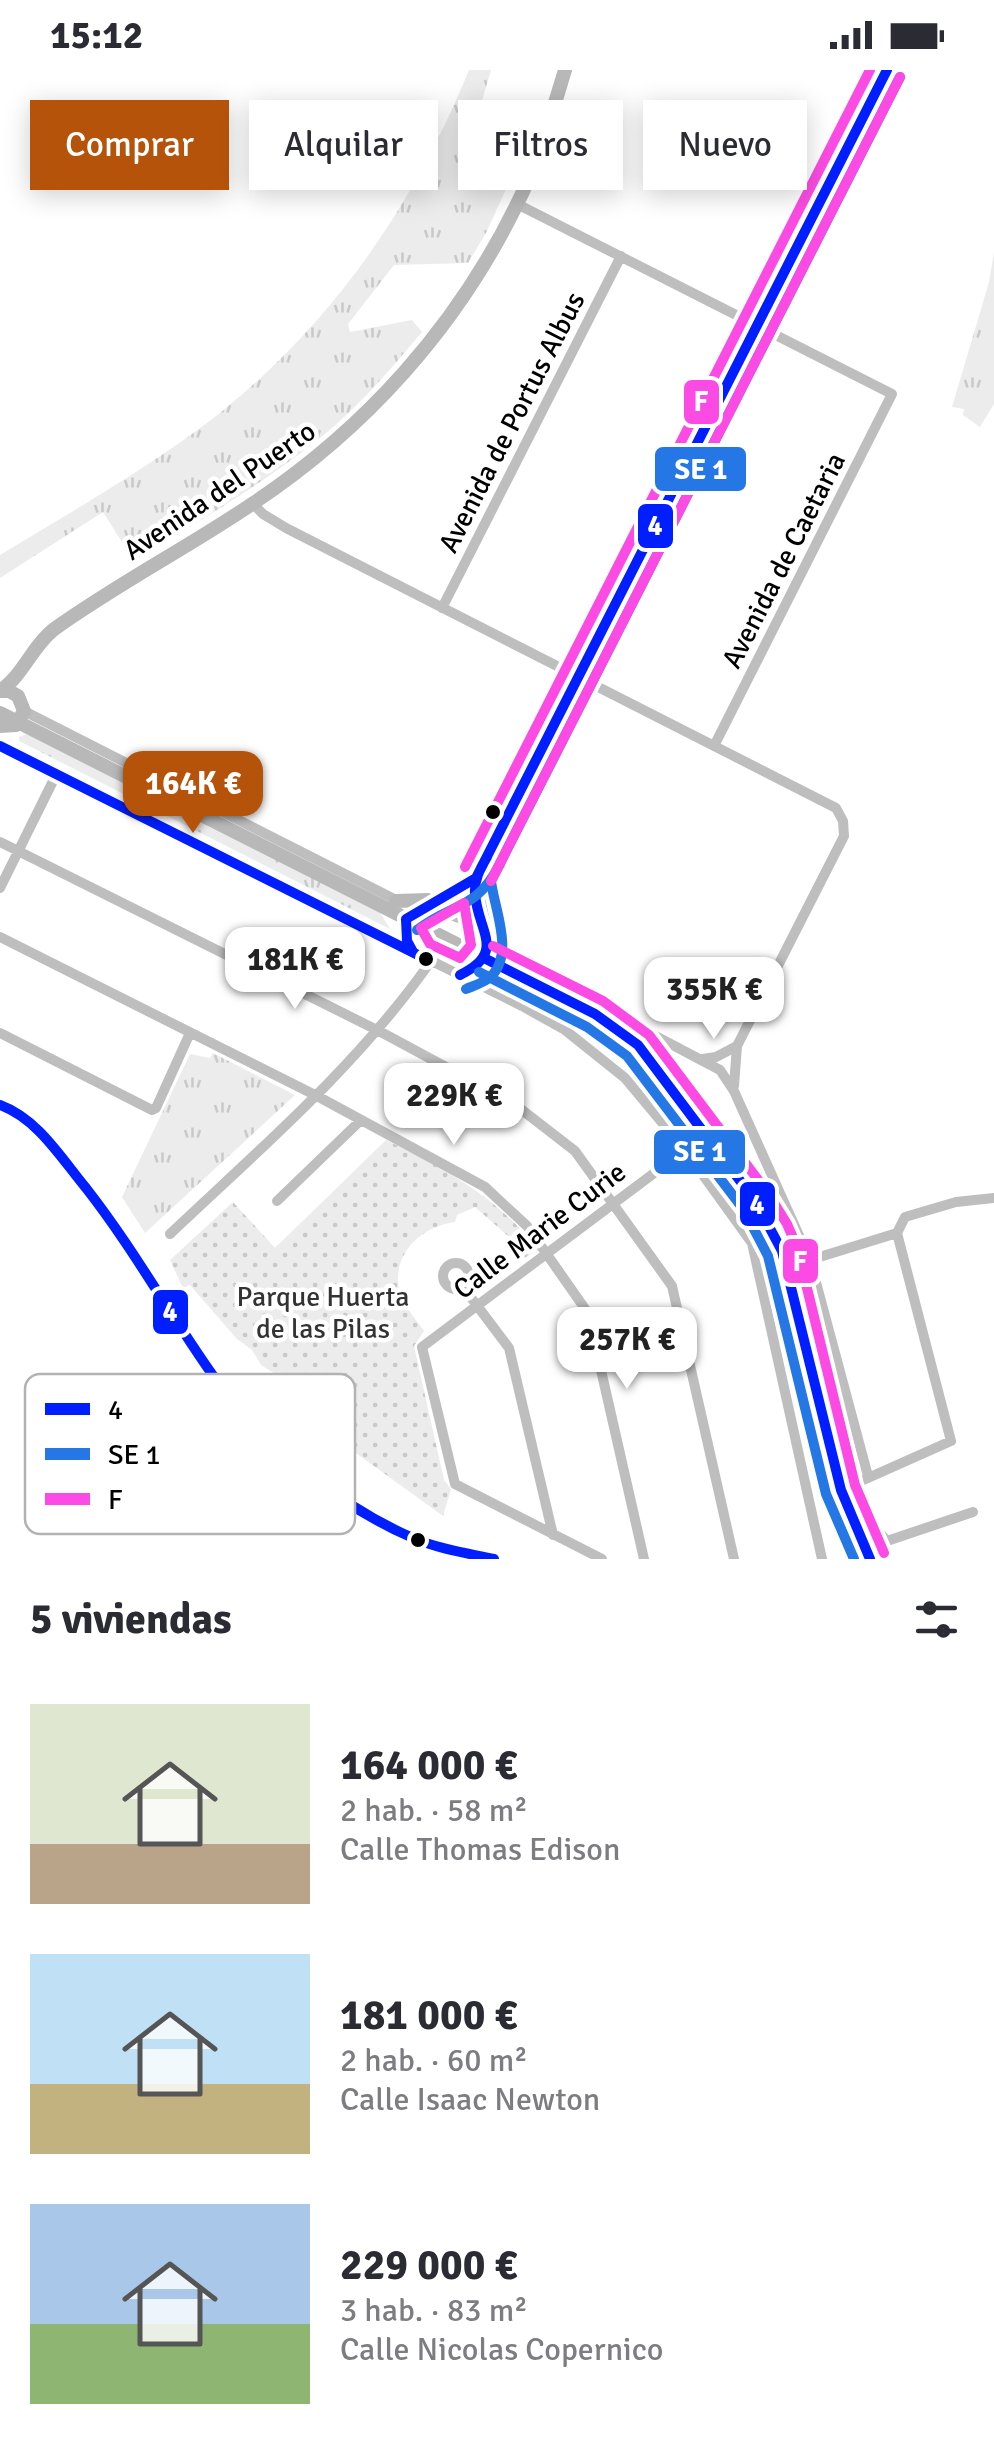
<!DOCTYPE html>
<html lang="es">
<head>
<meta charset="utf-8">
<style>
  body { margin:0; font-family:Signika,sans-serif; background:#f2f2f3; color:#2b2b33; height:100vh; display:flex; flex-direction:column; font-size:38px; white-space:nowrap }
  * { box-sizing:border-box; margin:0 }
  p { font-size:32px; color:#7c7c81 }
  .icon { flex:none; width:55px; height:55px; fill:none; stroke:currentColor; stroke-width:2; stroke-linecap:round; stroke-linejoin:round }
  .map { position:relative; height:1489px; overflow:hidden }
  .details { display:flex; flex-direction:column; background:#fff; flex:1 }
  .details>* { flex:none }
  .guide { position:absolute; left:30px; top:30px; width:935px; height:90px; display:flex; gap:20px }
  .price { position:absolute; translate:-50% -85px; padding:0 22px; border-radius:20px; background:#fff; color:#222; font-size:32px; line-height:65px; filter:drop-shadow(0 2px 5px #0008) }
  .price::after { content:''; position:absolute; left:50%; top:60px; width:30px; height:22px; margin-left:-15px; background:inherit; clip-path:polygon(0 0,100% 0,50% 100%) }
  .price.on { background:#b45309; color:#fff }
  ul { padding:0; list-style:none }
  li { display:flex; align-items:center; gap:30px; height:250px; padding:0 30px }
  li span { display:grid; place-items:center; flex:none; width:280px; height:200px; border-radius:0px; color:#555 }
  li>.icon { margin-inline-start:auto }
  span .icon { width:120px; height:120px; fill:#fffc; stroke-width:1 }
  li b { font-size:42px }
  h2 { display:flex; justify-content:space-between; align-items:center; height:120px; padding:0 30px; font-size:42px }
  .pill { padding:0 35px; border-radius:0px; background:#fff; box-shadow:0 5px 25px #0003; font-size:35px; line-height:90px }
  .pill.on { background:#b45309; color:#fff }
  .status { display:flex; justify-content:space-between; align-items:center; height:70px; padding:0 50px; background:#fff; direction:ltr }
  .status svg { height:28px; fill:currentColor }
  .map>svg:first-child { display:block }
  .grass { fill:url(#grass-tufts) }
  .park { fill:url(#park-dots) }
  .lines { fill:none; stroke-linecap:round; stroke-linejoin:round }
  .street { stroke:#bebebe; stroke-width:10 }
  .secondary { stroke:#b8b8b8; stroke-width:14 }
  .bus-1-casing { stroke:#fff; stroke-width:18 }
  .bus-2-casing { stroke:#fff; stroke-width:18 }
  .bus-3-casing { stroke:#fff; stroke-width:18 }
  .bus-1 { stroke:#001eff; stroke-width:10 }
  .bus-2 { stroke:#2477e4; stroke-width:10 }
  .bus-3 { stroke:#fb4be4; stroke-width:10 }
  .bus-dot { fill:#000; stroke:#fff; stroke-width:4 }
  .labels { text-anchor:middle; stroke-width:9; stroke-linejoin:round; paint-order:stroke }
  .street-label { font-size:28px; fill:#000; stroke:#fff }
  .park-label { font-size:28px; fill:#333; stroke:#fff }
  .key { fill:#fff; stroke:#b2b2b2; stroke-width:2.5 }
  .key-label { font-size:28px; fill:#000 }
  .line-badge { stroke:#fff; stroke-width:4 }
  .badge-label { font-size:28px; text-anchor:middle; font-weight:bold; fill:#fff }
</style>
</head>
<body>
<div class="status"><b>15:12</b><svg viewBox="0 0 49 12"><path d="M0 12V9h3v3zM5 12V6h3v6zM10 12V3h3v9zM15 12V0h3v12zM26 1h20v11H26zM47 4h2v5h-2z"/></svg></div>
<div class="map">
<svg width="994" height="1489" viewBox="0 0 994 1489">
  <defs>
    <pattern id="grass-tufts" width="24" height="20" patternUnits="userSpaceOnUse" patternTransform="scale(2.5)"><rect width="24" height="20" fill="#ececec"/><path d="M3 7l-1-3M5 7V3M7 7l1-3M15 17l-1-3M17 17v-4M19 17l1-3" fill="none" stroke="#c9c9c9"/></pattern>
    <pattern id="park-dots" width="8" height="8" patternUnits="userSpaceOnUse" patternTransform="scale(2.5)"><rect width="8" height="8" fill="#ececec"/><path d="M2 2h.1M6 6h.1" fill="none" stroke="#c9c9c9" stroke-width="1.8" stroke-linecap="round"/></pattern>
  </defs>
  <rect width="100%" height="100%" fill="#fff"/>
  <path class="grass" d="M 469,0 L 491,0 L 481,34 L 535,56 L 486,163 L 468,193 L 394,195 L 348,254 L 350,262 L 412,250 L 422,262 C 389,301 356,340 315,372 C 258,417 196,453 134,491 L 103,442 L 0,508 L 0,485 C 71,442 145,400 211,350 C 329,258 413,138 469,0 Z
    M 994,182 L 994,334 L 980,357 L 963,345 L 964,339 L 952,337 L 989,212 Z
    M 27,664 L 379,841 L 390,859 L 19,671 L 19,667 Z
    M 489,907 L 517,910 L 595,950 L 630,975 L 736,1110 L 725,1117 C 688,1066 653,1014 604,974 C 570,946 528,927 489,907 Z
    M 213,983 L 295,1025 L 145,1163 L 122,1127 L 190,984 L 210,988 Z"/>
  <path class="park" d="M 386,1070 C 444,1098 499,1128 538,1180 L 523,1189 L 511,1172 L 507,1173 L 508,1166 L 475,1137 L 457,1145 L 455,1152 C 423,1156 392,1182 399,1219 C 402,1234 415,1248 424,1261 L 414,1276 L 444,1410 L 451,1419 L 443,1446 L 331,1365 L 334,1362 L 318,1349 L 325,1343 L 313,1336 L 316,1330 L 261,1295 L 252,1280 L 237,1269 L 190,1215 L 183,1218 L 170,1190 L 233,1132 L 275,1178 Z"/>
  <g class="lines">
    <path class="street" d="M 517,134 L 892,324 L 714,676
      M 253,434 L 263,444 L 286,458 L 836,738 L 843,751 L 844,766 L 737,976 L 734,1016
      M 442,538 L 621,186
      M 24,641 L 400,832
      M 0,676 L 522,936 L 565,960 L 625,1008 L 685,1080 L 752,1173 L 822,1489
      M 0,772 L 379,961 L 513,1033 L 575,1081 L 672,1216 L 734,1489
      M 0,818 L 57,703
      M 427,837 L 465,850 L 502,885 L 720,1000 L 734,1021 L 810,1190
      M 0,867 L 317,1026 L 485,1117 L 527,1156 L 588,1243 L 644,1489
      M 0,963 L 152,1040 L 156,1038 L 190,963
      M 703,989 L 716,987 L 737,976
      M 0,1035 L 16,1041 L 43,1065 L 111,1150 L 216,1310 L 261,1360 L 333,1424 L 411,1467 L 444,1479 L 494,1489
      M 277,1131 L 361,1050
      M 897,1163 L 951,1371 L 841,1420 L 887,1471 L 973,1442
      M 170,1164 C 262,1077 358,995 431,891
      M443 1206a13 13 0 1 1 26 0a13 13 0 1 1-26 0Z
      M 463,1217 L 509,1278 L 553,1465
      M 868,1406 L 810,1190 L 897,1163 L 905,1147 L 956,1132 L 994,1128
      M 602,1489 L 455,1414 L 422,1277 L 685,1080"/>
    <path class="secondary" d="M 0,621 C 24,604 31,578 53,560 C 117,514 187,478 252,434 C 365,359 456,258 516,136 C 538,93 551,46 565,0
      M 0,621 L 9,621 L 18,626 L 24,641 L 16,655 L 0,656
      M 0,643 L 595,944 L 627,965 L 651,991 L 774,1161 L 841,1420 L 870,1489
      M 396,831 L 428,830
      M 406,849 L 476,808 L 887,0
      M 406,849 L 407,871 L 413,882
      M 460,905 L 480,896 C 497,876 475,834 476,808"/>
    <defs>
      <path id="bus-1" d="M 0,676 L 426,889
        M 413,882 L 407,871 L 406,849 L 476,808 L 887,0
        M 486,889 L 595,944 L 638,975 L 756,1132 L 782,1181 L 841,1420 L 870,1489
        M 460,905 C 507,882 478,862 475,824 C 474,810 480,799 487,787
        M 0,1035 C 38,1049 61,1088 86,1118 C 133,1178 170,1245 214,1307 C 260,1372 340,1437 413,1468 C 439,1479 466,1483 494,1489"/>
      <path id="bus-2" d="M 417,860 C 453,832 476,841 500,794
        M 479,902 L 587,957 L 627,986 L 744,1140 L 768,1186 L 826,1424 L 854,1489
        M 466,919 C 473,916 483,913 489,908 C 516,886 494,838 491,811 L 900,7"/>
      <path id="bus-3" d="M 465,797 L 870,0
        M 491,811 L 900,7
        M 464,833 L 471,875 L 460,888 L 430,874 L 421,858 Z
        M 493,876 L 603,931 L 649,965 L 768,1123 L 787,1154 L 797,1177 L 855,1415 L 884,1483"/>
    </defs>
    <use href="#bus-1" class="bus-1-casing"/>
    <use href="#bus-2" class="bus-2-casing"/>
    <use href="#bus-3" class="bus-3-casing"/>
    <use href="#bus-1" class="bus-1"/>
    <use href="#bus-2" class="bus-2"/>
    <use href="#bus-3" class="bus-3"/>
  </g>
  <g class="bus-dot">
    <circle cx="493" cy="742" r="9"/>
    <circle cx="426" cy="889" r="9"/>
    <circle cx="418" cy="1470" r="9"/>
  </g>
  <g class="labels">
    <g class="street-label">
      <text transform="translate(511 352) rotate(-63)" y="10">Avenida de Portus Albus</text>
      <text transform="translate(219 420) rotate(-34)" y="10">Avenida del Puerto</text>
      <text transform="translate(783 490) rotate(-63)" y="10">Avenida de Caetaria</text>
      <text transform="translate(539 1160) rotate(-37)" y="10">Calle Marie Curie</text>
    </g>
    <g class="park-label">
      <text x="323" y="1236">Parque Huerta<tspan x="323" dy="32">de las Pilas</tspan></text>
    </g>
  </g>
  <rect x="25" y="1304" width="330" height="160" rx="15" class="key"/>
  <rect x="45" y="1333" width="45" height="12" fill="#001eff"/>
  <rect x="45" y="1378" width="45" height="12" fill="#2477e4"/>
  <rect x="45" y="1423" width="45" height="12" fill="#fb4be4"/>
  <g class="key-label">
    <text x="108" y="1349">4</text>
    <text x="108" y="1394">SE 1</text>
    <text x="108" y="1439">F</text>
  </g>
  <g class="line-badge">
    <rect x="682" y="308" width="39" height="48" rx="10" fill="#fb4be4"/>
    <rect x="653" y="375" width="95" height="48" rx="10" fill="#2477e4"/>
    <rect x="636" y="432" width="39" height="48" rx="10" fill="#001eff"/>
    <rect x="652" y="1058" width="95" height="48" rx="10" fill="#2477e4"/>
    <rect x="738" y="1110" width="39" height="48" rx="10" fill="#001eff"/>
    <rect x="781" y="1167" width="39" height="48" rx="10" fill="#fb4be4"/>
    <rect x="151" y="1218" width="39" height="48" rx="10" fill="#001eff"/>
  </g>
  <g class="badge-label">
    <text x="701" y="341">F</text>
    <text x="701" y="409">SE 1</text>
    <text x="655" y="465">4</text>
    <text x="700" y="1091">SE 1</text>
    <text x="757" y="1144">4</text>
    <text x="800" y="1201">F</text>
    <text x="170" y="1251">4</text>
  </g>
</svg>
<b class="price on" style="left:193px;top:766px">164K €</b>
<b class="price" style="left:295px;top:942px">181K €</b>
<b class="price" style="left:714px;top:972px">355K €</b>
<b class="price" style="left:454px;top:1078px">229K €</b>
<b class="price" style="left:627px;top:1322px">257K €</b>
<div class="guide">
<a class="pill on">Comprar</a>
<a class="pill">Alquilar</a>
<a class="pill">Filtros</a>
<a class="pill">Nuevo</a>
</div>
</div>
<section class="details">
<h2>5 viviendas<svg class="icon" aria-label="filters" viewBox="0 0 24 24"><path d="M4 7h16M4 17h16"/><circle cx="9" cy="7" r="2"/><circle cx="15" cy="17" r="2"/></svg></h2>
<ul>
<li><span style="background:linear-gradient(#dfe7d0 70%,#b9a48a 0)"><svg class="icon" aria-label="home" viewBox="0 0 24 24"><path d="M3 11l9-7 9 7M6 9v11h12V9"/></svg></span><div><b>164 000 €</b><p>2 hab. · 58 m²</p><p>Calle Thomas Edison</p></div></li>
<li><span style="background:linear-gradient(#bfe0f5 65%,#c2b280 0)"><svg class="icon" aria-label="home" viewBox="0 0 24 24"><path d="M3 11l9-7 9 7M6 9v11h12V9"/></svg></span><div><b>181 000 €</b><p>2 hab. · 60 m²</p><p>Calle Isaac Newton</p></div></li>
<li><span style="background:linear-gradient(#a9c7e8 60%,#8fb573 0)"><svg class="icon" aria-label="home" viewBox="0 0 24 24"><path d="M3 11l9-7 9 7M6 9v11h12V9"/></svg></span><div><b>229 000 €</b><p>3 hab. · 83 m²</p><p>Calle Nicolas Copernico</p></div></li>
</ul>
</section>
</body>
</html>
